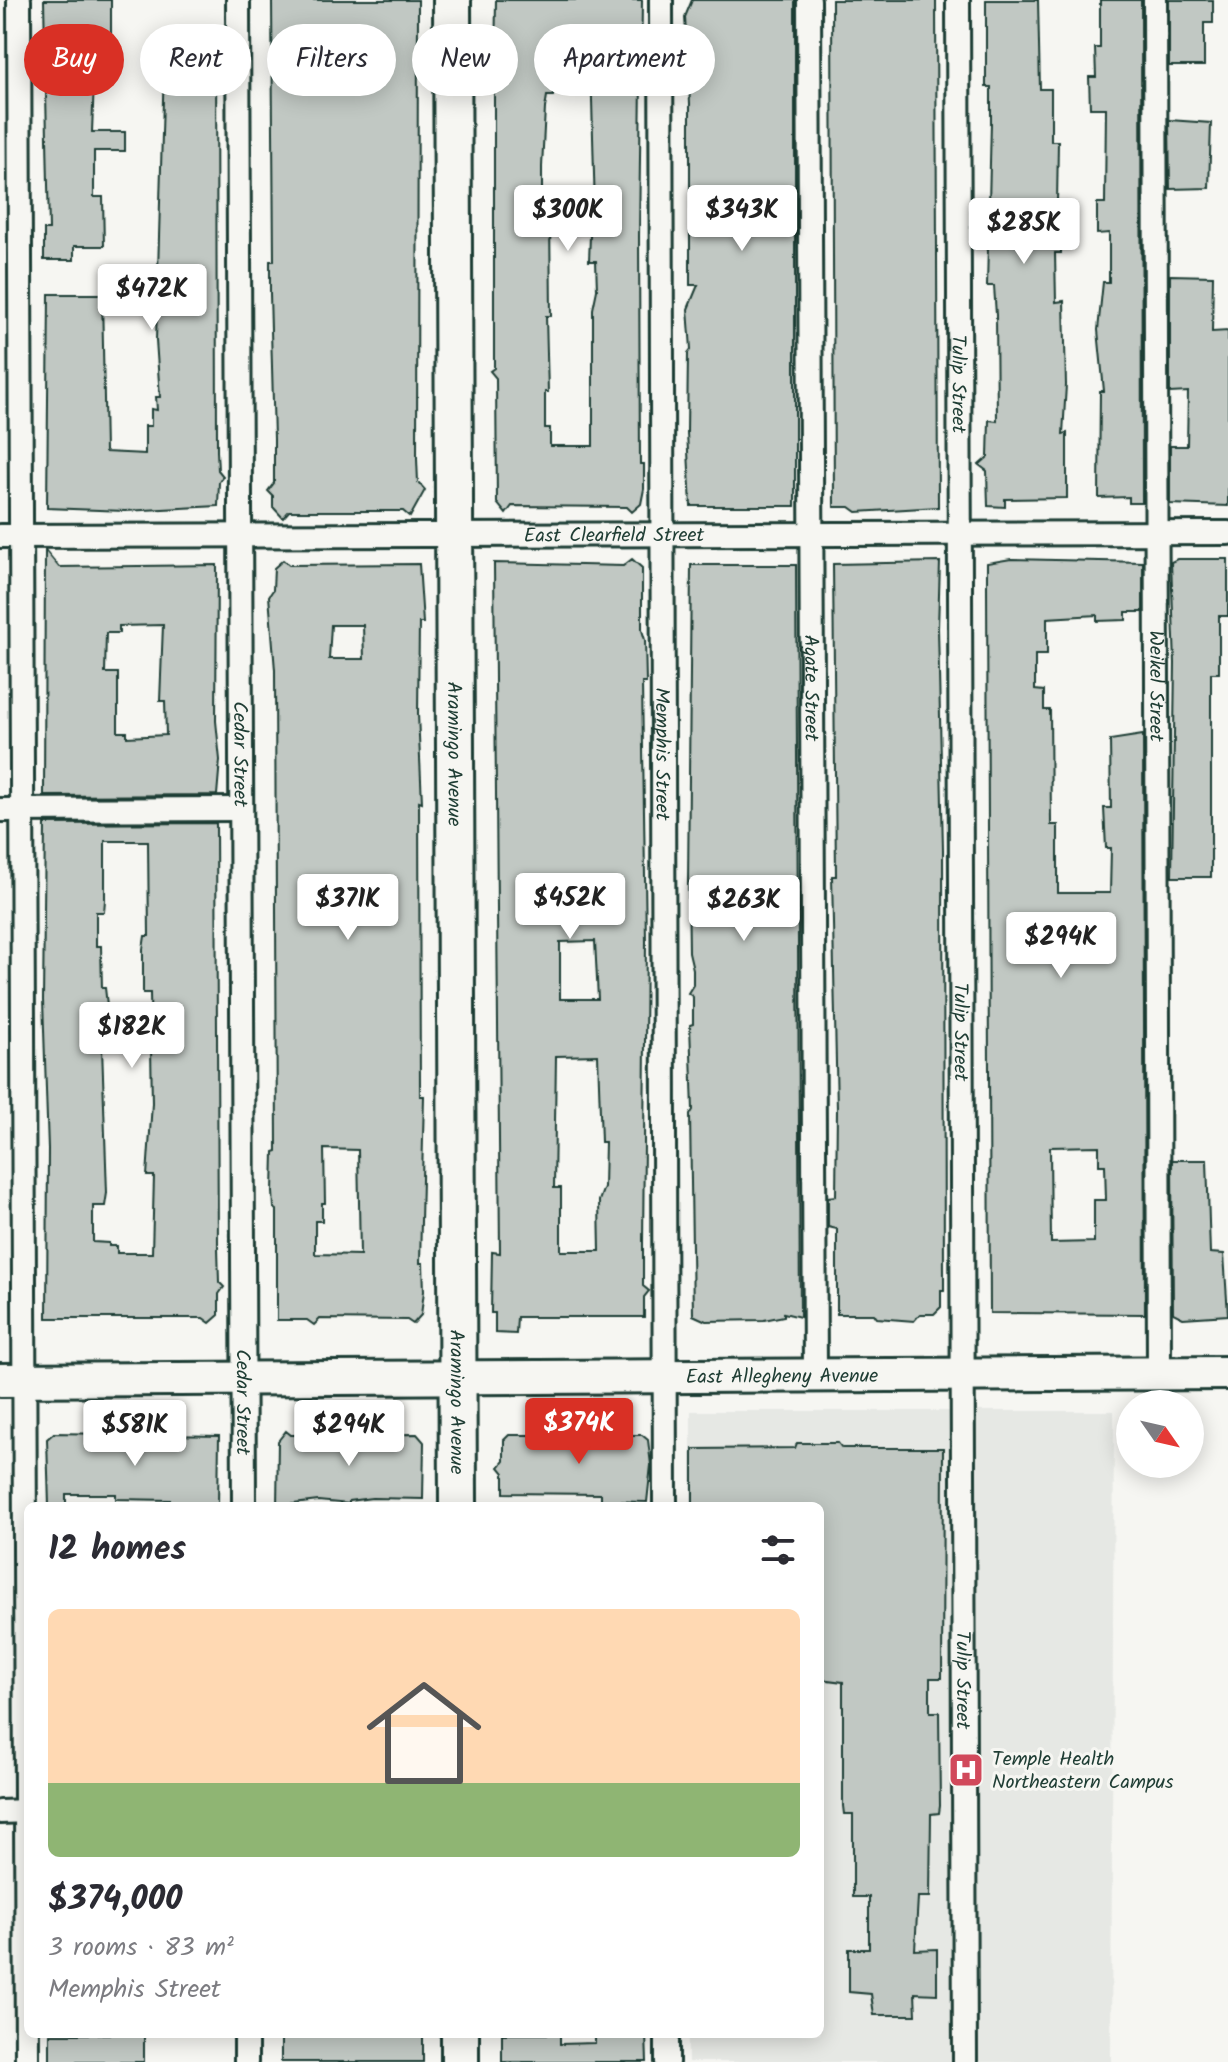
<!DOCTYPE html>
<html lang="en">
<head>
<meta charset="utf-8">
<style>
  body { margin:0; font-family:Kalam,sans-serif; background:#f2f2f3; color:#2b2b33; height:100vh; display:flex; flex-direction:column; font-size:30px; white-space:nowrap }
  * { box-sizing:border-box; margin:0 }
  p { font-size:26px; color:#7c7c81 }
  .icon { flex:none; width:44px; height:44px; fill:none; stroke:currentColor; stroke-width:2; stroke-linecap:round; stroke-linejoin:round }
  .map { position:relative; flex:1; overflow:hidden }
  .sheet { position:absolute; left:24px; top:1502px; width:800px; height:536px; display:flex; flex-direction:column; background:#fff; border-radius:12px; box-shadow:0 4px 20px #0003 }
  .sheet>* { flex:none }
  .hud { position:absolute; left:24px; top:24px; width:800px; height:72px; display:flex; gap:16px }
  .needle { width:52px; rotate:124deg }
  .controls { position:absolute; left:1116px; top:1390px; display:grid; gap:16px }
  .controls a { display:grid; place-items:center; width:88px; height:88px; border-radius:50%; background:#fff; box-shadow:0 4px 20px #0003; font-size:40px }
  .price { position:absolute; translate:-50% -68px; padding:0 18px; border-radius:8px; background:#fff; color:#222; font-size:26px; line-height:52px; filter:drop-shadow(0 2px 4px #0008) }
  .price::after { content:''; position:absolute; left:50%; top:48px; width:24px; height:18px; margin-left:-12px; background:inherit; clip-path:polygon(0 0,100% 0,50% 100%) }
  .price.active { background:#d93025; color:#fff }
  ul { padding:0; list-style:none }
  li { display:grid; align-content:center; gap:16px; height:424px; padding:0 24px }
  li+li { border-top:2px solid #e1e1e2 }
  li span { display:grid; place-items:center; height:248px; border-radius:12px; color:#555 }
  li>.icon { margin-inline-start:auto }
  span .icon { width:144px; height:144px; fill:#fffc; stroke-width:1 }
  li b { font-size:34px }
  h2 { display:flex; justify-content:space-between; align-items:center; height:96px; padding:0 24px; font-size:34px }
  .pill { padding:0 28px; border-radius:36px; background:#fff; box-shadow:0 4px 20px #0003; font-size:28px; line-height:72px }
  .pill.active { background:#d93025; color:#fff }
  .map>svg:first-child { display:block }
  .built { fill:#e6e8e4 }
  .building { fill:#c1c8c3; stroke:#1f3d34; stroke-width:2; fill-rule:evenodd }
  .lines { fill:none; stroke-linecap:round; stroke-linejoin:round }
  .street-casing { stroke:#1f3d34; stroke-width:28 }
  .secondary-casing { stroke:#1f3d34; stroke-width:38 }
  .primary-casing { stroke:#1f3d34; stroke-width:42 }
  .street { stroke:#f6f6f2; stroke-width:22 }
  .secondary { stroke:#f6f6f2; stroke-width:32 }
  .primary { stroke:#f6f6f2; stroke-width:36 }
  .labels { text-anchor:middle; stroke-width:6; stroke-linejoin:round; paint-order:stroke }
  .street-label { font-size:20px; fill:#1f3d34; stroke:#f6f6f2 }
  .poi-label { font-size:20px; fill:#1f3d34; stroke:#f6f6f2; text-anchor:start }
</style>
</head>
<body>
<div class="map">
<svg width="1228" height="2062" viewBox="0 0 1228 2062">
  <rect width="100%" height="100%" fill="#f6f6f2"/>
  <filter id="ink" filterUnits="userSpaceOnUse"><feTurbulence type="fractalNoise" baseFrequency=".0125" numOctaves="2"/><feDisplacementMap in="SourceGraphic" scale="16" xChannelSelector="R" yChannelSelector="G"/><feConvolveMatrix kernelMatrix="1 2 1 2 8 2 1 2 1" color-interpolation-filters="sRGB"/></filter>
  <g filter="url(#ink)">
    <path class="built" d="M 691,1411 L 1114,1411 L 1111,2062 L 688,2062 L 688,2034 L 820,2034 L 820,1506 L 691,1506 Z"/>
    <path class="building" d="M 44,0 L 111,0 L 111,34 L 103,34 L 103,55 L 95,55 L 92,132 L 125,132 L 125,151 L 94,151 L 94,197 L 103,197 L 104,246 L 74,246 L 74,260 L 44,260 L 44,230 L 49,230 Z
      M 272,0 L 418,0 L 417,459 L 418,482 L 425,490 L 410,517 L 403,511 L 289,511 L 283,518 L 273,507 L 273,496 L 268,491 L 274,483 L 274,439 L 270,294 L 270,261 L 274,261 Z
      M 496,0 L 642,0 L 639,236 L 640,464 L 644,464 L 644,489 L 641,504 L 632,512 L 627,507 L 512,506 L 506,514 L 497,503 L 496,378 L 490,371 L 494,368 L 494,78 L 491,74 L 495,67 ZM 553,48 L 587,48 L 587,63 L 591,63 L 595,211 L 591,211 L 589,261 L 596,261 L 597,290 L 593,309 L 593,446 L 550,446 L 550,428 L 545,428 L 545,392 L 548,392 L 546,316 L 551,316 L 550,214 L 546,214 L 546,202 L 542,202 L 542,167 L 545,108 L 547,96 L 553,96 Z
      M 692,0 L 795,0 L 795,506 L 691,506 L 687,433 L 688,353 L 691,349 L 688,309 L 698,285 L 690,285 L 690,103 L 685,17 Z
      M 832,0 L 936,0 L 938,507 L 857,512 L 850,507 L 834,507 Z
      M 986,0 L 1038,0 L 1040,89 L 1051,89 L 1051,141 L 1058,141 L 1057,204 L 1061,204 L 1061,253 L 1055,253 L 1056,302 L 1064,301 L 1066,385 L 1063,434 L 1067,433 L 1067,498 L 1005,499 L 1005,507 L 988,506 L 987,471 L 979,465 L 988,457 L 989,420 L 997,421 L 996,315 L 994,286 L 987,286 L 991,122 L 991,87 L 986,87 Z
      M 1100,0 L 1141,0 L 1142,503 L 1129,503 L 1129,497 L 1099,498 L 1100,391 L 1104,391 L 1098,330 L 1103,282 L 1109,282 L 1109,233 L 1097,234 L 1097,203 L 1105,203 L 1106,108 L 1090,108 L 1089,77 L 1096,77 L 1095,48 L 1100,48 Z
      M 1169,0 L 1213,0 L 1213,23 L 1204,23 L 1204,66 L 1169,66 Z
      M 187,37 L 216,37 L 217,451 L 218,470 L 223,476 L 219,482 L 218,506 L 125,511 L 47,508 L 49,294 L 102,294 L 105,452 L 145,454 L 145,426 L 151,426 L 151,409 L 157,410 L 156,397 L 160,397 L 156,340 L 164,65 L 168,65 L 168,53 L 176,53 L 176,41 L 188,41 Z
      M 1169,120 L 1211,123 L 1209,188 L 1170,189 Z
      M 1170,275 L 1213,276 L 1212,332 L 1228,331 L 1228,506 L 1170,504 L 1170,446 L 1187,446 L 1188,392 L 1170,393 Z
      M 45,550 L 59,567 L 217,565 L 216,721 L 220,760 L 217,795 L 44,796 ZM 163,625 L 160,701 L 165,701 L 166,735 L 127,737 L 127,732 L 118,732 L 118,673 L 105,673 L 106,633 L 119,633 L 119,626 Z
      M 632,559 L 642,568 L 642,630 L 645,640 L 646,683 L 642,683 L 646,941 L 643,1242 L 643,1286 L 649,1291 L 644,1297 L 644,1317 L 517,1317 L 516,1334 L 495,1333 L 495,1313 L 491,1313 L 492,1252 L 500,1253 L 494,563 L 623,566 ZM 595,941 L 598,999 L 560,999 L 560,942 ZM 598,1055 L 601,1142 L 605,1142 L 604,1187 L 599,1201 L 600,1251 L 561,1251 L 561,1188 L 554,1188 L 556,1056 Z
      M 1011,559 L 1143,562 L 1143,612 L 1126,612 L 1126,620 L 1097,621 L 1097,615 L 1047,618 L 1047,655 L 1035,655 L 1035,690 L 1044,691 L 1044,710 L 1050,710 L 1051,825 L 1058,825 L 1058,893 L 1110,893 L 1111,848 L 1106,848 L 1104,808 L 1111,808 L 1110,740 L 1143,735 L 1145,1314 L 990,1313 L 987,586 L 987,563 ZM 1099,1146 L 1099,1165 L 1105,1165 L 1106,1200 L 1094,1200 L 1094,1242 L 1051,1243 L 1050,1147 Z
      M 1177,559 L 1228,559 L 1228,616 L 1219,616 L 1219,673 L 1211,673 L 1211,877 L 1172,877 L 1175,663 L 1171,562 Z
      M 283,560 L 289,565 L 419,564 L 423,623 L 419,623 L 418,714 L 422,802 L 419,801 L 420,1096 L 424,1096 L 420,1263 L 423,1263 L 424,1291 L 421,1315 L 413,1324 L 407,1320 L 320,1319 L 314,1325 L 307,1320 L 277,1320 L 277,1210 L 274,1208 L 273,1192 L 274,1152 L 277,1151 L 275,670 L 269,596 L 273,590 L 274,568 ZM 331,625 L 363,625 L 364,659 L 329,659 ZM 324,1149 L 358,1150 L 360,1255 L 315,1254 L 315,1221 L 322,1221 L 322,1203 L 325,1203 Z
      M 940,562 L 938,628 L 943,850 L 944,1290 L 941,1290 L 941,1307 L 934,1314 L 920,1314 L 914,1321 L 877,1318 L 874,1314 L 837,1314 L 837,1229 L 828,1227 L 828,1197 L 836,1196 L 837,1110 L 832,876 L 836,876 L 833,564 Z
      M 691,565 L 796,565 L 800,1317 L 784,1313 L 784,1316 L 764,1320 L 706,1321 L 693,1315 L 690,1115 L 693,1110 L 690,1025 L 693,1024 L 693,997 L 688,993 L 693,985 L 693,969 L 689,952 L 688,884 Z
      M 216,823 L 218,1248 L 219,1282 L 224,1287 L 219,1294 L 219,1315 L 210,1323 L 203,1318 L 47,1318 L 48,1149 L 43,1000 L 45,824 ZM 105,841 L 148,841 L 149,936 L 145,936 L 143,949 L 143,993 L 150,993 L 152,1103 L 147,1176 L 154,1176 L 152,1253 L 117,1253 L 117,1246 L 109,1246 L 109,1243 L 93,1242 L 93,1206 L 105,1206 L 107,1193 L 102,1047 L 102,1028 L 107,1028 L 107,1005 L 105,988 L 102,988 L 101,946 L 96,946 L 96,912 L 104,912 L 105,900 Z
      M 1172,1160 L 1207,1160 L 1210,1253 L 1224,1254 L 1228,1315 L 1183,1318 L 1173,1313 Z
      M 286,1431 L 291,1435 L 417,1434 L 424,1442 L 423,1499 L 372,1498 L 349,1501 L 349,1504 L 318,1501 L 277,1506 L 278,1441 Z
      M 54,1433 L 219,1436 L 218,1506 L 170,1506 L 170,1500 L 116,1499 L 116,1494 L 66,1494 L 66,1506 L 49,1506 L 47,1439 Z
      M 509,1435 L 642,1435 L 648,1440 L 651,1465 L 647,1502 L 601,1501 L 601,1494 L 504,1493 L 504,1473 L 499,1467 L 504,1461 L 504,1440 Z
      M 797,1443 L 838,1443 L 842,1448 L 943,1448 L 942,1678 L 930,1678 L 930,1712 L 939,1712 L 940,1806 L 939,1813 L 931,1814 L 930,1897 L 918,1897 L 915,1950 L 937,1949 L 937,1994 L 915,1993 L 916,2015 L 874,2015 L 871,1994 L 849,1992 L 849,1949 L 869,1949 L 869,1897 L 853,1897 L 853,1814 L 844,1814 L 843,1806 L 843,1682 L 820,1679 L 820,1506 L 693,1506 L 693,1449 L 795,1448 Z
      M 50,2034 L 144,2034 L 144,2062 L 50,2062 Z
      M 281,2034 L 423,2034 L 423,2062 L 281,2062 Z
      M 502,2034 L 560,2034 L 560,2044 L 595,2043 L 595,2034 L 646,2034 L 647,2062 L 502,2062 Z"/>
    <g class="lines">
      <defs>
        <g id="street">
          <path d="M 19,0 L 27,2062"/>
          <path id="s1" d="M 238,0 L 244,1506"/>
          <path id="s2" d="M 661,0 L 665,1506"/>
          <path id="s3" d="M 809,0 L 815,1374"/>
          <path id="s4" d="M 958,0 L 965,2062"/>
          <path id="s5" d="M 1155,0 L 1159,1373"/>
          <path id="s6" d="M 0,536 L 1228,533"/>
          <path d="M 0,810 L 240,809"/>
          <path d="M 0,1812 L 28,1811"/>
          <path d="M 246,2034 L 246,2062"/>
          <path d="M 667,2034 L 667,2062"/>
        </g>
        <g id="secondary">
          <path id="s7" d="M 0,1380 L 1228,1373"/>
        </g>
        <g id="primary">
          <path id="s8" d="M 452,0 L 458,1506"/>
          <path d="M 460,2034 L 460,2062"/>
        </g>
      </defs>
      <use href="#street" class="street-casing"/>
      <use href="#secondary" class="secondary-casing"/>
      <use href="#primary" class="primary-casing"/>
      <use href="#street" class="street"/>
      <use href="#secondary" class="secondary"/>
      <use href="#primary" class="primary"/>
    </g>
  </g>
  <defs>
    <symbol id="hospital-square" viewBox="-11 -11 22 22"><rect x="-9" y="-9" width="18" height="18" rx="4" fill="#d1495b" stroke="#f6f6f2"/><path d="M-5-5h3v3.5h4V-5h3V5h-3V1.5h-4V5h-3Z" fill="#fff"/></symbol>
  </defs>
  <g fill-rule="evenodd">
    <use href="#hospital-square" x="946" y="1750" width="40" height="40"/>
  </g>
  <g class="labels">
    <g class="street-label">
      <text dy="7" stroke="none"><textPath href="#s4" startOffset="384">Tulip Street</textPath></text>
      <text dy="7" stroke="none"><textPath href="#s6" startOffset="614">East Clearfield Street</textPath></text>
      <text dy="7" stroke="none"><textPath href="#s3" startOffset="688">Agate Street</textPath></text>
      <text dy="7" stroke="none"><textPath href="#s5" startOffset="686">Weikel Street</textPath></text>
      <text dy="7" stroke="none"><textPath href="#s1" startOffset="754">Cedar Street</textPath></text>
      <text dy="7" stroke="none"><textPath href="#s8" startOffset="754">Aramingo Avenue</textPath></text>
      <text dy="7" stroke="none"><textPath href="#s2" startOffset="754">Memphis Street</textPath></text>
      <text dy="7" stroke="none"><textPath href="#s4" startOffset="1032">Tulip Street</textPath></text>
      <text dy="7" stroke="none"><textPath href="#s7" startOffset="782">East Allegheny Avenue</textPath></text>
      <text dy="7" stroke="none"><textPath href="#s1" startOffset="1402">Cedar Street</textPath></text>
      <text dy="7" stroke="none"><textPath href="#s8" startOffset="1402">Aramingo Avenue</textPath></text>
      <text dy="7" stroke="none"><textPath href="#s4" startOffset="1680">Tulip Street</textPath></text>
    </g>
    <g class="poi-label">
      <text x="992" y="1765">Temple Health<tspan x="992" dy="23">Northeastern Campus</tspan></text>
    </g>
  </g>
</svg>
<div class="controls">
<a><svg class="needle" viewBox="-14 -14 28 28"><path d="M0-13l5 13h-10z" fill="#e53935"/><path d="M0 13l5-13h-10z" fill="#7c7c81"/></svg></a>
</div>
<b class="price" style="left:568px;top:253px">$300K</b>
<b class="price" style="left:742px;top:253px">$343K</b>
<b class="price" style="left:1024px;top:266px">$285K</b>
<b class="price" style="left:152px;top:332px">$472K</b>
<b class="price" style="left:570px;top:941px">$452K</b>
<b class="price" style="left:348px;top:942px">$371K</b>
<b class="price" style="left:744px;top:943px">$263K</b>
<b class="price" style="left:1061px;top:980px">$294K</b>
<b class="price" style="left:132px;top:1070px">$182K</b>
<b class="price active" style="left:579px;top:1466px">$374K</b>
<b class="price" style="left:135px;top:1468px">$581K</b>
<b class="price" style="left:349px;top:1468px">$294K</b>
<div class="hud">
<a class="pill active">Buy</a>
<a class="pill">Rent</a>
<a class="pill">Filters</a>
<a class="pill">New</a>
<a class="pill">Apartment</a>
</div>
<section class="sheet">
<h2>12 homes<svg class="icon" aria-label="filters" viewBox="0 0 24 24"><path d="M4 7h16M4 17h16"/><circle cx="9" cy="7" r="2"/><circle cx="15" cy="17" r="2"/></svg></h2>
<ul>
<li><span style="background:linear-gradient(#ffd9b3 70%,#8fb573 0)"><svg class="icon" aria-label="home" viewBox="0 0 24 24"><path d="M3 11l9-7 9 7M6 9v11h12V9"/></svg></span><div><b>$374,000</b><p>3 rooms · 83 m²</p><p>Memphis Street</p></div></li>
</ul>
</section>
</div>
</body>
</html>
